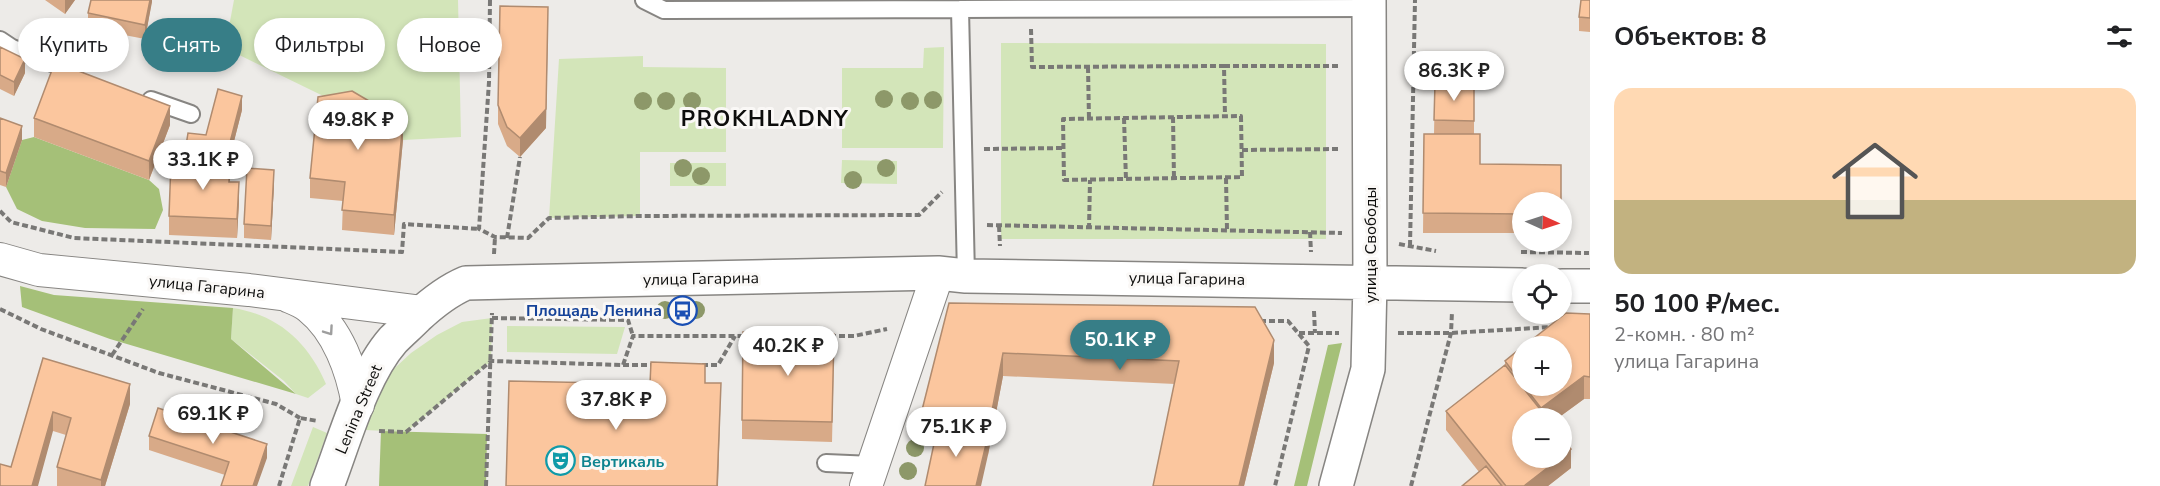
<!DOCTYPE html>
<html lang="ru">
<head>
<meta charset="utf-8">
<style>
  body { margin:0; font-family:"Nunito Sans",sans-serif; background:#f6f6f6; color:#202124; height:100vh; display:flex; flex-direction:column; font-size:22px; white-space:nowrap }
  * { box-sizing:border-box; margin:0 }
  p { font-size:20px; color:#757577 }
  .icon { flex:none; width:33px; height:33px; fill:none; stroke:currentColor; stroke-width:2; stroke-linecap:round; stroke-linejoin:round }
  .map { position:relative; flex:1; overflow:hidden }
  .sheet { display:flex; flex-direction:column; background:#fff; width:570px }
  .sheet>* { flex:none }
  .hud { position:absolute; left:18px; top:18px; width:570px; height:54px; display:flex; gap:12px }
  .needle { width:39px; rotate:93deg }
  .buttons { position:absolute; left:1512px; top:192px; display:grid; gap:12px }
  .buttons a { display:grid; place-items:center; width:60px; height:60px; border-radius:50%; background:#fff; box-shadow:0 3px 9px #0003; font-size:30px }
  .price { position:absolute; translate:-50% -51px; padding:0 14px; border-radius:21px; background:#fff; color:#222; font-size:20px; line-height:39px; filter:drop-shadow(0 2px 3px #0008) }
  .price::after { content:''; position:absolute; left:50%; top:36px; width:18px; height:14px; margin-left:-9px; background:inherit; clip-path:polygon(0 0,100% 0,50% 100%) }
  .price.on { background:#377e87; color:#fff }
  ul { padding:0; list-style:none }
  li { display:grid; align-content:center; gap:12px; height:318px; padding:0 24px }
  li span { display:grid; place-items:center; height:186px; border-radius:18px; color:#555 }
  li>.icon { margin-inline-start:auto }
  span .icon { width:108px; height:108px; fill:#fffc; stroke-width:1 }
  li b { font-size:26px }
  h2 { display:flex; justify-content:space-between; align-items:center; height:72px; padding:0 24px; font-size:26px }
  .chip { padding:0 21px; border-radius:27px; background:#fff; box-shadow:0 3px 9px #0003; font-size:21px; line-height:54px }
  .chip.on { background:#377e87; color:#fff }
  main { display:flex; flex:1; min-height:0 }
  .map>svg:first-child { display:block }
  .green { fill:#d3e5b9 }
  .forest { fill:#a5c078 }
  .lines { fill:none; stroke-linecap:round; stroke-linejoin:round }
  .lane-casing { stroke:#878582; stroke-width:20 }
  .street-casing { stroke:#878582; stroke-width:34 }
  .secondary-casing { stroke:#878582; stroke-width:36 }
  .path { stroke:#797876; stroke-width:4; stroke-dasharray:6 3; stroke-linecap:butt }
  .lane { stroke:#fff; stroke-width:16 }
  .street { stroke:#fff; stroke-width:32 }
  .secondary { stroke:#fff; stroke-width:33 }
  .tree { fill:#8d9869 }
  .wall { fill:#d8aa88 }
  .shaded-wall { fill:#b08b6f }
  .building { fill:#fbc69e; stroke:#b08b6f; stroke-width:1.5 }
  .oneway { stroke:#9e9e9e }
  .labels { text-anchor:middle; stroke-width:6; stroke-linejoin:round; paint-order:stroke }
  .street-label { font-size:16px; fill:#0d0d0c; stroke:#faf8f6 }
  .transit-label { font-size:16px; font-weight:bold; fill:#164399; stroke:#faf8f6; text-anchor:end }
  .culture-label { font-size:16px; font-weight:bold; fill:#0d838f; stroke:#faf8f6; text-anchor:start }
  .district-label { font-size:22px; font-weight:bold; letter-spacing:1.5px; fill:#0d0d0c; stroke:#faf8f6 }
</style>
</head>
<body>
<main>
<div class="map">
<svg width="1590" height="486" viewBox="0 0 1590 486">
  <rect width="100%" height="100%" fill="#edebe8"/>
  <path class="green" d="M 234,0 L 458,0 L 461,137 L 403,140 L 352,110 L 225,48 Z
    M 1001,43 L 1326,44 L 1326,239 L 1001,239 Z
    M 944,47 L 943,148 L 842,148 L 842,68 L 923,68 L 924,48 Z
    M 643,56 L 643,67 L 726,68 L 726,152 L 640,152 L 640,216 L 549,218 L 559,59 Z
    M 842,160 L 897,161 L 897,184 L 841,183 Z
    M 670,163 L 726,163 L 726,186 L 670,186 Z
    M 233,308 C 278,315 308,342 326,384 L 308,398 L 296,394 L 284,381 L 231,339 Z
    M 492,318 L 491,361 L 406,432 L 365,430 L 384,378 L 411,353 L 437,335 L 462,322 Z
    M 507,326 L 625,327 L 617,354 L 507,352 Z
    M 313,427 L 327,433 L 308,486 L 291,486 Z"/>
  <path class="forest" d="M 34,137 L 149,180 L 159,189 L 163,210 L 155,229 L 85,228 L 42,221 L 17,209 L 6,187 L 22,140 Z
    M 20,286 L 54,295 L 233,308 L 231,339 L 296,394 L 110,339 L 22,307 Z
    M 1342,343 L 1307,486 L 1294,486 L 1328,345 Z
    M 381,431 L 487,434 L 486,486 L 379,486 Z"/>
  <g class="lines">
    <defs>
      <path id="lane" d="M 644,0 L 664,10 L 960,9
        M 0,40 L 12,48 L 74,71
        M 151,100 L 191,114
        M 966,276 L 960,9 L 1369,8
        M 826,463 L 873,465"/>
      <path id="street" d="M 0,259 L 39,270 L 249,290 L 423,312
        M 288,296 C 295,299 303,302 309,307 C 338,330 352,370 358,405
        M 866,486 L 938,273"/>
      <path id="secondary" d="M 1562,286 L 1590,286
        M 327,486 C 344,442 362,375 393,340 C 401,332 409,325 417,317 C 431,304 447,291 466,283 L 938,273 L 966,276 L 1522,285
        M 1336,486 L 1368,369 L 1370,281 L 1369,0"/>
    </defs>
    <use href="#lane" class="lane-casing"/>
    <use href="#street" class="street-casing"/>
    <use href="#secondary" class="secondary-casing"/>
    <path class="path" d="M 490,0 L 489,82 L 479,229 L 495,237 L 528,238 L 549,218 L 640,216 L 919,215 L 942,192
      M 1031,29 L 1032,67 L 1224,66 L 1225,116
      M 1224,66 L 1341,66
      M 1088,67 L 1089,119
      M 1241,116 L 1242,177 L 1064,180 L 1063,119 Z
      M 1173,117 L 1174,179
      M 1124,118 L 1126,180
      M 984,149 L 1064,148
      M 1242,150 L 1340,149
      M 1226,178 L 1227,230
      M 0,211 L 11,222 L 74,238 L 402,252 L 404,224 L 479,229
      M 987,225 L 1342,233
      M 999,226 L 1000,246
      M 1089,229 L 1090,180
      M 1310,232 L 1311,252
      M 507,238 L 520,157
      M 1399,244 L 1436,251
      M 1410,246 L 1415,0
      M 1521,252 L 1589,253
      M 494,254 L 495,237
      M 0,309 L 41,329 L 159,373 L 276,404 L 300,418
      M 1314,311 L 1315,333
      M 492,318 L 628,320 L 633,336
      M 1260,321 L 1288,321 L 1309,346 L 1275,486
      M 1299,333 L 1339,333
      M 1398,333 L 1451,333 L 1552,327
      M 830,336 L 854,336 L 887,329
      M 112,355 L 143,309
      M 623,365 L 656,365
      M 702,365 L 718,365 L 735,336
      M 379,431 L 406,432 L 491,361 L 623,365 L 633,336 L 747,336
      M 279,486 L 300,418 L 318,421
      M 486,486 L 492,313
      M 1411,486 L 1451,333 L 1452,312"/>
    <use href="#lane" class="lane"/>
    <use href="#street" class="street"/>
    <use href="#secondary" class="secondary"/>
  </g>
  <g class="tree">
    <circle cx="884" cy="99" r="9"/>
    <circle cx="933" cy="100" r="9"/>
    <circle cx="643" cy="101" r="9"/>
    <circle cx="666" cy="101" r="9"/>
    <circle cx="692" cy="101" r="9"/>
    <circle cx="910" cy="101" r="9"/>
    <circle cx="683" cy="168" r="9"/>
    <circle cx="886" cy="168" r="9"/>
    <circle cx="701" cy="176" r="9"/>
    <circle cx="853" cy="180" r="9"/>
    <circle cx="665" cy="310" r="9"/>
    <circle cx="696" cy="310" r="9"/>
    <circle cx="915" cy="448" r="9"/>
    <circle cx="908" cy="471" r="9"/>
  </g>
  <path class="wall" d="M 45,0 L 75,0 L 65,14 Z
    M 152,0 L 145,39 L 88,28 L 88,13 Z
    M 1590,0 L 1590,32 L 1579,31 L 1579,17 Z
    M 0,47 L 25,73 L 14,96 L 0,89 Z
    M 1435,83 L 1474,83 L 1474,134 L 1480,164 L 1522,202 L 1522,233 L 1423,233 L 1424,134 L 1434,134 Z
    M 498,105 L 546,128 L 520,157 L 507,146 L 498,124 Z
    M 242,110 L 228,164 L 230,182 L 239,201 L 237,238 L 169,235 L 169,216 L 185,162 L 185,152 L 206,135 Z
    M 0,118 L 22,140 L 6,187 L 0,185 Z
    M 34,118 L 170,125 L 149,180 L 34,137 Z
    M 403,140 L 394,235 L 342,230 L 343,201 L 310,198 L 310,178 Z
    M 274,184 L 271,240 L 244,238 L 244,224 Z
    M 949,303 L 1274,363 L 1244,486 L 1153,486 L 1175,384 L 1003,376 L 988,455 L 920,441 L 920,418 Z
    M 1590,314 L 1590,399 L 1584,399 L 1558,418 L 1522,418 L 1571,468 L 1548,486 L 1462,486 L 1479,472 L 1446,430 L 1446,411 L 1505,365 L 1505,361 L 1522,347 L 1522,386 L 1562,386 Z
    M 834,353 L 832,442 L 742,439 L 742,420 Z
    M 43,358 L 130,404 L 105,486 L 57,486 L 57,467 L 66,435 L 53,431 Z
    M 149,436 L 267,458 L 225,475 L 149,450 Z"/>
  <path class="shaded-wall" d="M 65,0 L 75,0 L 65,14 Z
    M 150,0 L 152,0 L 152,2 L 145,39 L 145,25 Z
    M 548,26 L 546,128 L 520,157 L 520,138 Z
    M 25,59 L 25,73 L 14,96 L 14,82 Z
    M 242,96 L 242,110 L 227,169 L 227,154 Z
    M 170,106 L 170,125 L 149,180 L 149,161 Z
    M 403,121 L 403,140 L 394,235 L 394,215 Z
    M 22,126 L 22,140 L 6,187 L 6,173 Z
    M 274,170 L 274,184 L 271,240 L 271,226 Z
    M 239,182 L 239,201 L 237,238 L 237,219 Z
    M 1274,340 L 1274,363 L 1244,486 L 1239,486 Z
    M 1003,353 L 1003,376 L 988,455 L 981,486 L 976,486 L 988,436 Z
    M 1584,376 L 1584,399 L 1558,418 L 1541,418 L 1541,408 Z
    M 721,383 L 718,486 L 717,486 Z
    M 130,384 L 130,404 L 105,486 L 101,486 L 101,480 Z
    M 53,412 L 53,431 L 38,486 L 32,486 Z
    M 267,444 L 267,458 L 257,486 L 253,486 Z
    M 1571,449 L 1571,468 L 1548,486 L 1524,486 L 1560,458 L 1562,458 L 1562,456 Z"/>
  <path class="building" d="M 91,0 L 150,0 L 145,25 L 88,13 Z
    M 1581,0 L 1590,0 L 1590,18 L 1579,17 Z
    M 500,6 L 548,7 L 546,109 L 520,138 L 507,127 L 498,105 Z
    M 0,47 L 25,59 L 14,82 L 0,75 Z
    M 55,62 L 170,106 L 149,161 L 34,118 Z
    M 1435,83 L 1474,83 L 1474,121 L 1434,120 Z
    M 218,89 L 242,96 L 227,154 L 185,152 L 188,133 L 206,135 Z
    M 352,91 L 403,121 L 394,215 L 342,210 L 345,182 L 310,178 L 318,97 Z
    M 0,118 L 22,126 L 6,173 L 0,171 Z
    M 1424,134 L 1480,134 L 1480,164 L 1561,165 L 1561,202 L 1522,202 L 1522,214 L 1423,213 Z
    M 171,162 L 230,164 L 229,182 L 239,182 L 237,219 L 169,216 Z
    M 247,168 L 274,170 L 271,226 L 244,224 Z
    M 949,303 L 1255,307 L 1274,340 L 1239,486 L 1153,486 L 1179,361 L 1003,353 L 988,432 L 920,418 Z
    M 1566,313 L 1590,314 L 1590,377 L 1584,376 L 1541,408 L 1524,386 L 1562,386 L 1562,346 L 1524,346 Z
    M 743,332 L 834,334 L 832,422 L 742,420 Z
    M 1522,347 L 1522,384 L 1505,361 Z
    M 43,358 L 130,384 L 101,480 L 57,467 L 71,418 L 53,412 L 32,486 L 0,486 L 0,464 L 11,467 Z
    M 651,362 L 705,364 L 705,383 L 721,383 L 717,486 L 506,486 L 509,381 L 650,384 Z
    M 1505,365 L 1547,418 L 1522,418 L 1522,458 L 1560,458 L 1524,486 L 1506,486 L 1446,411 Z
    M 158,408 L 267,444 L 253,486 L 221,486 L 229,462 L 149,436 Z
    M 938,425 L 988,436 L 976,486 L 925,486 Z
    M 1562,437 L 1571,449 L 1562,456 Z
    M 1486,466 L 1502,486 L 1462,486 Z"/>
  <defs><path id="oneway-chevron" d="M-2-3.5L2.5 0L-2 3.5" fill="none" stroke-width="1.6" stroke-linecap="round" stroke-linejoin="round" transform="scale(1.5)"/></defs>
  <use class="oneway" href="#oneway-chevron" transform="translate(329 331) rotate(55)"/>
  <defs>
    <symbol id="bus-ring" viewBox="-11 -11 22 22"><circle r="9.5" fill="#faf8f6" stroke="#1a4fb4" stroke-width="1.5"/><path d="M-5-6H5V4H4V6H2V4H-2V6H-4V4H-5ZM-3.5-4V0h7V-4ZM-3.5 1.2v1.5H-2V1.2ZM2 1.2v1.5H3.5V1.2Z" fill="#1a4fb4"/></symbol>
    <symbol id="theatre-ring" viewBox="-11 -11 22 22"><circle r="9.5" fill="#faf8f6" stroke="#0f9aa8" stroke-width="1.5"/><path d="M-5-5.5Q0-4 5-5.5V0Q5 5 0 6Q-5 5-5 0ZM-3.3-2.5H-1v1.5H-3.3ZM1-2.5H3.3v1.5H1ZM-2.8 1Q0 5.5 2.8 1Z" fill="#0f9aa8"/></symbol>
  </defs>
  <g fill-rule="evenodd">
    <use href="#bus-ring" x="666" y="294" width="33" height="33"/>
    <use href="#theatre-ring" x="544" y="444" width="33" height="33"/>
  </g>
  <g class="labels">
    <g class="street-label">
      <text transform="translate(1370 245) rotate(-90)" y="6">улица Свободы</text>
      <text transform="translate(701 278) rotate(-1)" y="6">улица Гагарина</text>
      <text transform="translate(1187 278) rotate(1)" y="6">улица Гагарина</text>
      <text transform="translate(207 286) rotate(6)" y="6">улица Гагарина</text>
      <text transform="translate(358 409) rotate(-67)" y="6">Lenina Street</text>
    </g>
    <g class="transit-label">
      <text x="662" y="316">Площадь Ленина</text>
    </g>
    <g class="culture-label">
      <text x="581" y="467">Вертикаль</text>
    </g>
    <g class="district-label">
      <text x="765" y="126">PROKHLADNY</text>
    </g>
  </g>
</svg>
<div class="buttons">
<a><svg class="needle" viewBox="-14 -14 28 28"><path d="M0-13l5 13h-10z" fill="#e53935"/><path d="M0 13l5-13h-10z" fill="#757577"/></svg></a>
<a><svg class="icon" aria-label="locate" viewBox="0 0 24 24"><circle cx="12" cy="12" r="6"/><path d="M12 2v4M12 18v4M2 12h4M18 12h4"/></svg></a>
<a>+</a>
<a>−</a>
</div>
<b class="price" style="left:1454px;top:102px">86.3K ₽</b>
<b class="price" style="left:358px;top:151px">49.8K ₽</b>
<b class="price" style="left:203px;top:191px">33.1K ₽</b>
<b class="price on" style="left:1120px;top:371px">50.1K ₽</b>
<b class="price" style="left:788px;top:377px">40.2K ₽</b>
<b class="price" style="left:616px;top:431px">37.8K ₽</b>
<b class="price" style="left:213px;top:445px">69.1K ₽</b>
<b class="price" style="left:956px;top:458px">75.1K ₽</b>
<div class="hud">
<a class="chip">Купить</a>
<a class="chip on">Снять</a>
<a class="chip">Фильтры</a>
<a class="chip">Новое</a>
</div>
</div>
<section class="sheet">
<h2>Объектов: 8<svg class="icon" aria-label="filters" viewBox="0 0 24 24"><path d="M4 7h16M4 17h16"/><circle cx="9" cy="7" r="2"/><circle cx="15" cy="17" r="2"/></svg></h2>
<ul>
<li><span style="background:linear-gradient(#ffd9b3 60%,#c2b280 0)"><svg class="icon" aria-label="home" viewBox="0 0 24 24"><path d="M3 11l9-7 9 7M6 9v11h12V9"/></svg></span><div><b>50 100 ₽/мес.</b><p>2-комн. · 80 m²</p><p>улица Гагарина</p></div></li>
</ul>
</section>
</main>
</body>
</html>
